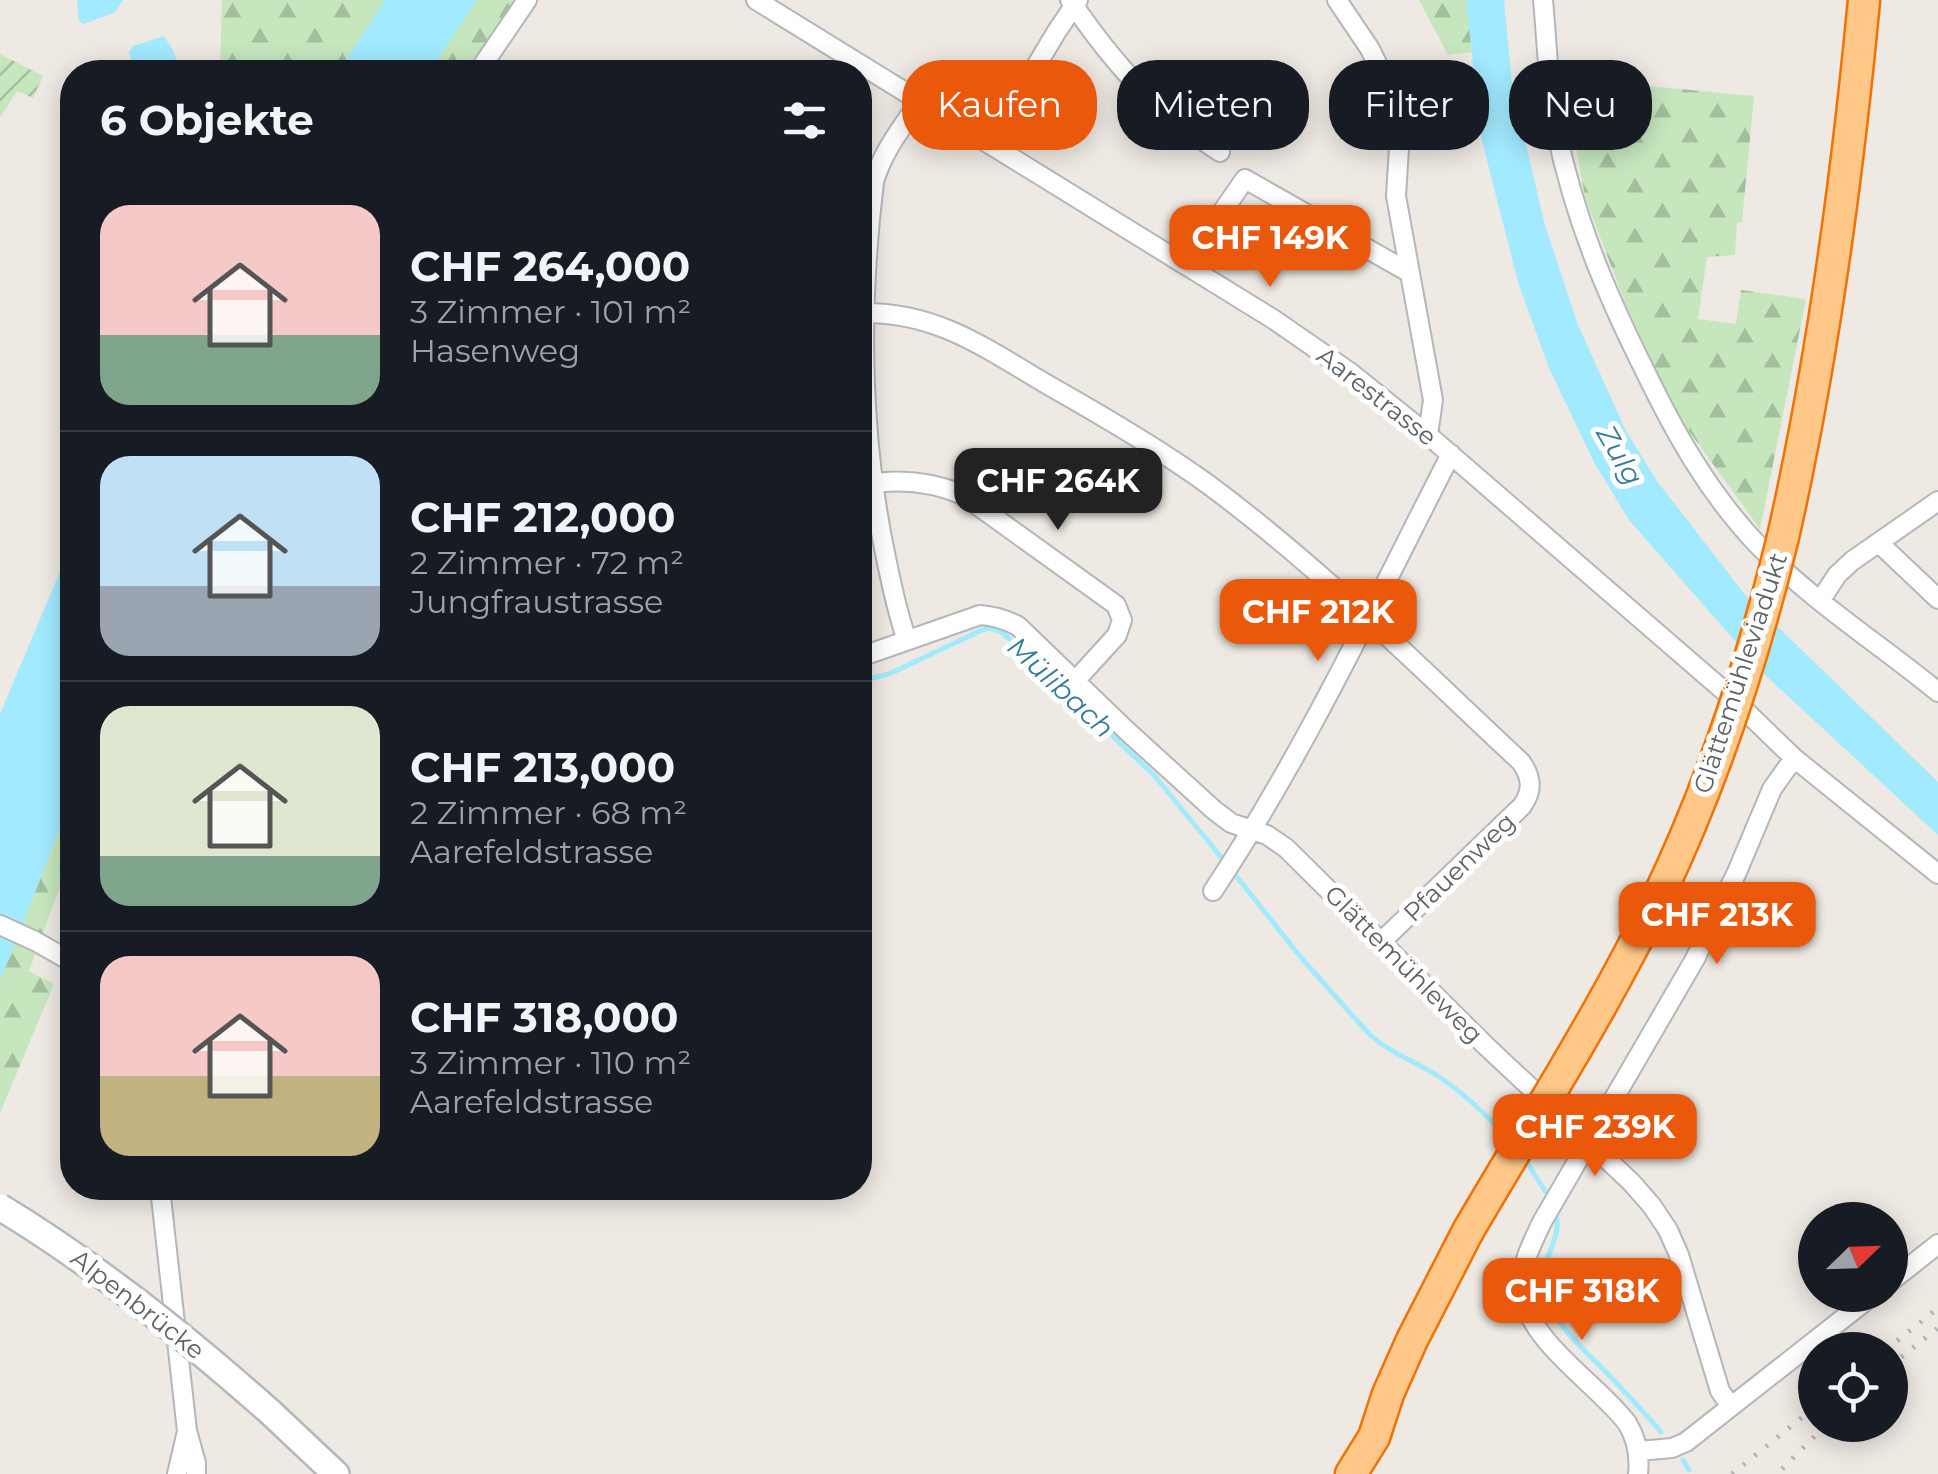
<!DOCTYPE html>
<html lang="de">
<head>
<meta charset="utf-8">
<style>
  body { margin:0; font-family:Montserrat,sans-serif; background:#20242c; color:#f1f3f6; height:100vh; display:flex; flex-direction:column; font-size:38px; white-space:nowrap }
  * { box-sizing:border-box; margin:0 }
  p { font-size:32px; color:#9ea1a6 }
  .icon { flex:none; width:55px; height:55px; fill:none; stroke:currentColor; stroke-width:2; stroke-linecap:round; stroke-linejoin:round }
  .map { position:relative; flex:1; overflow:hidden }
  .details { position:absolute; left:60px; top:60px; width:812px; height:1140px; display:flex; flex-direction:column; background:#171b24; border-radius:40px; box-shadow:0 5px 25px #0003 }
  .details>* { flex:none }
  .banner { position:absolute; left:902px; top:60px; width:885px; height:90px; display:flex; gap:20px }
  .needle { width:65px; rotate:67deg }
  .buttons { position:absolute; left:1798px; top:1202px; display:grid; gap:20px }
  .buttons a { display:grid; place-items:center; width:110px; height:110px; border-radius:50%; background:#171b24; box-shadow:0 5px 25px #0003; font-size:50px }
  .price { position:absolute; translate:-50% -85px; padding:0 22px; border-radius:20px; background:#ea580c; color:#fff; font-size:32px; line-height:65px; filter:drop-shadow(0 2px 5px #0008) }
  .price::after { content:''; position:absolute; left:50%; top:60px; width:30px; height:22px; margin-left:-15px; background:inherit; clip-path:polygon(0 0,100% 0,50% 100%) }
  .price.on { background:#222; color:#fff }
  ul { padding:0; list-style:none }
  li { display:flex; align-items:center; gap:30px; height:250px; padding:0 40px }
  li+li { border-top:2px solid #363941 }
  li span { display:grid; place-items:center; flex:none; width:280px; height:200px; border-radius:30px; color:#555 }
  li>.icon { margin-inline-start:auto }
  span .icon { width:120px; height:120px; fill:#fffc; stroke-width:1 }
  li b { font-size:42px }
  h2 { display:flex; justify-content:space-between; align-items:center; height:120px; padding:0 40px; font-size:42px }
  .pill { padding:0 35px; border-radius:40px; background:#171b24; box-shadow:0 5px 25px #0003; font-size:35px; line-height:90px }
  .pill.on { background:#ea580c; color:#fff }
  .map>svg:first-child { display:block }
  .forest { fill:url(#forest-firs) }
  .garden { fill:url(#garden-furrows) }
  .water { fill:#a2eaff }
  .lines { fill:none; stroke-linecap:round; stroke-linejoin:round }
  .stream { stroke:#a2eaff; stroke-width:5 }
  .street-casing { stroke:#b3b7ba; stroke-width:22 }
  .secondary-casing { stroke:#b2b8bb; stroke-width:30 }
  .highway-casing { stroke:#f17200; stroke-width:35 }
  .street { stroke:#fff; stroke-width:18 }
  .secondary { stroke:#fff; stroke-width:25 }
  .highway { stroke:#ffc889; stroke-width:30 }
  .rail { stroke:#b2b3b4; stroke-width:5; stroke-dasharray:2.5 12; stroke-linecap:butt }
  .secondary-bridge-casing { stroke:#b2b8bb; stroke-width:30; stroke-linecap:butt }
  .highway-bridge-casing { stroke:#f17200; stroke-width:35; stroke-linecap:butt }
  .secondary-bridge { stroke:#fff; stroke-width:25 }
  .highway-bridge { stroke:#ffc889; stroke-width:30 }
  .labels { text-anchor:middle; stroke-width:10; stroke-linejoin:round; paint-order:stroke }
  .street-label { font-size:25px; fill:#5b6164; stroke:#fff }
  .water-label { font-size:28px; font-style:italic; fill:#347c9a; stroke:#fff }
</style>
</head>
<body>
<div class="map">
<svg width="1938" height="1474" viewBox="0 0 1938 1474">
  <defs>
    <pattern id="forest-firs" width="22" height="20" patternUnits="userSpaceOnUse" patternTransform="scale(2.5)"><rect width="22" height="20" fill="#c6e7be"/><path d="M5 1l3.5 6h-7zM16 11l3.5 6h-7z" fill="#a4bf9e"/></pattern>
    <pattern id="garden-furrows" width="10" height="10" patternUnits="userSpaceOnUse" patternTransform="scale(2.5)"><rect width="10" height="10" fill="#c6e7be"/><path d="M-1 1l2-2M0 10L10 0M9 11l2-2" fill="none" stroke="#a4bf9e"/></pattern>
  </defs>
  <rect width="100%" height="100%" fill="#eee9e2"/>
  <path class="forest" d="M 222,0 L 385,0 L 338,72 L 220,72 Z
    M 477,0 L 519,0 L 471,72 L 429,72 Z
    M 1419,0 L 1466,0 L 1472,52 L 1448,55 Z
    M 1565,78 L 1754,96 L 1742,222 L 1737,223 L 1735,255 L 1707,257 L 1698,319 L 1736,324 L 1741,290 L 1806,299 L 1760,529 L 1678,416 L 1628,310 L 1585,198 Z
    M 72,798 L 72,854 L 29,971 L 54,984 L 0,1113 L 0,981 Z"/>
  <path class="garden" d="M 0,54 L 43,76 L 33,98 L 17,91 L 0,118 Z"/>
  <path class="water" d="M 77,0 L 123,0 L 115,12 L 84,24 L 79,21 Z
    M 385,0 L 477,0 L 429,72 L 338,72 Z
    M 1466,0 L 1504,0 L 1512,84 L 1544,222 L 1578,325 L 1626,431 L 1657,481 L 1746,596 L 1938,782 L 1938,835 L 1763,673 L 1629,520 L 1594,462 L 1549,368 L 1518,282 L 1481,137 Z
    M 164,36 L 173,50 L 179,66 L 173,72 L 169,72 L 160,60 L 145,63 L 132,61 L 129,52 L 133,46 Z
    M 72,543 L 72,798 L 0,981 L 0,714 Z"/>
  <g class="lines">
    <path class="stream" d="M 860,681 L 889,674 L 982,630 L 989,628 L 1002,632 L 1154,775 L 1221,857
      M 1237,877 L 1303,960 L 1369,1034 C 1390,1053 1415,1061 1438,1076 C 1465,1094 1489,1117 1510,1141
      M 1523,1157 L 1546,1192
      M 1557,1219 C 1560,1242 1539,1263 1543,1287 C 1550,1322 1584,1349 1608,1374 C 1626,1393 1644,1412 1661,1432
      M 1683,1460 L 1689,1470"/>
    <defs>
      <path id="street" d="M 756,0 L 1273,319 L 1351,373 L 1428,435 L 1731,697 L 1794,758 L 1938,874
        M 1070,0 C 1113,63 1155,111 1220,152
        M 1337,0 L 1370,49 L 1389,88
        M 1543,0 C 1547,42 1548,87 1556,129 C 1574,217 1605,291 1645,371 C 1675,433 1708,492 1756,543 C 1810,600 1877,642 1938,692
        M 478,72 L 527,0
        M 1401,116 L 1396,196 L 1433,400 L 1428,435
        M 990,143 L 1057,31 L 1078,0
        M 1206,235 L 1245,179 L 1410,273
        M 860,313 C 936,311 985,348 1048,385 C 1103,416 1158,448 1209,485 C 1321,568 1419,667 1521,762 C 1532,778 1533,790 1522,806 L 1381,942
        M 860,486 C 895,478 930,481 963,495 L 1116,605 L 1122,620 L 1117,635 L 1075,681
        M 1879,543 L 1938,599
        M 1820,601 L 1837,575 L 1852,561 L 1938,501
        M 907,640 C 897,613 892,586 886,558 C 860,435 859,306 874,182 C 882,152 903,126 920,101
        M 860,657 L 980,615 C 994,616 1005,619 1018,626 L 1127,731 L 1214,810 L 1231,823 L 1267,835 L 1286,848 L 1486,1046 L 1631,1182 L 1652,1206 L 1668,1230 L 1679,1255 L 1720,1391 L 1731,1406
        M 1213,891 C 1305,752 1375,602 1451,454
        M 0,925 L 35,941 L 72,962
        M 160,1188 L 187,1431 L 196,1463 L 196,1474
        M 1890,1282 L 1938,1244
        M 1639,1451 L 1672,1448 L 1686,1442 L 1873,1295
        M 177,1474 L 187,1431
        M 1638,1474 C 1640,1455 1637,1439 1627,1423 C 1597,1383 1526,1341 1522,1289 C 1520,1266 1532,1243 1542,1222 L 1695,959 L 1737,872 L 1772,789 L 1794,758"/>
      <path id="secondary" d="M 269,1411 L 336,1474"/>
      <path id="highway" d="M 1783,537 C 1823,360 1847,181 1864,0
        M 1351,1474 L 1374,1437 L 1388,1394 L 1412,1340 L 1468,1231"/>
    </defs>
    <use href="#street" class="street-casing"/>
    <use href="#secondary" class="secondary-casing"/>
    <use href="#highway" class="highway-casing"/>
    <use href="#street" class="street"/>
    <use href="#secondary" class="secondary"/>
    <use href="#highway" class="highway"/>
    <path class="rail" d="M 1886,1350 L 1938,1308
      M 1890,1366 L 1938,1328
      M 1782,1469 L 1826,1425
      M 1732,1474 L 1815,1407"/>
    <defs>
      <path id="secondary-bridge" d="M 0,1207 C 97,1266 184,1336 269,1411"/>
      <path id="highway-bridge" d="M 1468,1231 C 1533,1120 1603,1011 1659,895 C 1714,780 1753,660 1783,537"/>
    </defs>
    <use href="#secondary-bridge" class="secondary-bridge-casing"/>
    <use href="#highway-bridge" class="highway-bridge-casing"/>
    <use href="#secondary-bridge" class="secondary-bridge"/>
    <use href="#highway-bridge" class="highway-bridge"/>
  </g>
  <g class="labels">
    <g class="street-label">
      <text transform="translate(1377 396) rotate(38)" y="9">Aarestrasse</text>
      <text transform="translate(1740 673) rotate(-72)" y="9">Glättemühleviadukt</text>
      <text transform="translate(1459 867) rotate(-44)" y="9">Pfauenweg</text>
      <text transform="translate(1404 964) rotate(45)" y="9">Glättemühleweg</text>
      <text transform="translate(138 1304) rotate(38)" y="9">Alpenbrücke</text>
    </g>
    <g class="water-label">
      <text transform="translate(1620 455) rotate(60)" y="10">Zulg</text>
      <text transform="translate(1061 687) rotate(43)" y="10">Mülibach</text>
    </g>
  </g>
</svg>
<div class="buttons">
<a><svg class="needle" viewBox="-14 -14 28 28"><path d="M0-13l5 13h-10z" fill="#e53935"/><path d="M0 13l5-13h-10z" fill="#9ea1a6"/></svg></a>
<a><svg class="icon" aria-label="locate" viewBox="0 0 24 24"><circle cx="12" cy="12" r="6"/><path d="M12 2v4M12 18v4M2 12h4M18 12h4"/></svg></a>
</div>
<b class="price" style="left:1270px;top:290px">CHF 149K</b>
<b class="price on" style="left:1058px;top:533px">CHF 264K</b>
<b class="price" style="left:1318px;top:664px">CHF 212K</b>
<b class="price" style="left:1717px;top:967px">CHF 213K</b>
<b class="price" style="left:1595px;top:1179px">CHF 239K</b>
<b class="price" style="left:1582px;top:1343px">CHF 318K</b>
<div class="banner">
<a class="pill on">Kaufen</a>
<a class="pill">Mieten</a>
<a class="pill">Filter</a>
<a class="pill">Neu</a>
</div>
<section class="details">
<h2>6 Objekte<svg class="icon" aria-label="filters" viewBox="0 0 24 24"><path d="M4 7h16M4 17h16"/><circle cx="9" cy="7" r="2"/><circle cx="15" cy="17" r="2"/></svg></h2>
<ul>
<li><span style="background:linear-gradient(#f6c9c9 65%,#7fa58c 0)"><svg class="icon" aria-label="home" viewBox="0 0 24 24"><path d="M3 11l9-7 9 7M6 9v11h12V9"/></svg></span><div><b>CHF 264,000</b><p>3 Zimmer · 101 m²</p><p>Hasenweg</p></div></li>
<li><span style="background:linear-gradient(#bfe0f5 65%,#9aa5b1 0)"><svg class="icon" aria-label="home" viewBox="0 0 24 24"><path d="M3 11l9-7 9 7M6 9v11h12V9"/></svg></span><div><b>CHF 212,000</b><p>2 Zimmer · 72 m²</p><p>Jungfraustrasse</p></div></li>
<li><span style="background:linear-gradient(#dfe7d0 75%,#7fa58c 0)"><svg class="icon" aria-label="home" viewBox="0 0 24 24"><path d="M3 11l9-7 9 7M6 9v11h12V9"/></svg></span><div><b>CHF 213,000</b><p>2 Zimmer · 68 m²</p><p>Aarefeldstrasse</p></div></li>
<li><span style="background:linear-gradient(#f6c9c9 60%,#c2b280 0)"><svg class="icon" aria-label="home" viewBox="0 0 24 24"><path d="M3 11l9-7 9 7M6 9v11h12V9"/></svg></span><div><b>CHF 318,000</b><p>3 Zimmer · 110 m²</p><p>Aarefeldstrasse</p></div></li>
</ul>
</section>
</div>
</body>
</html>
